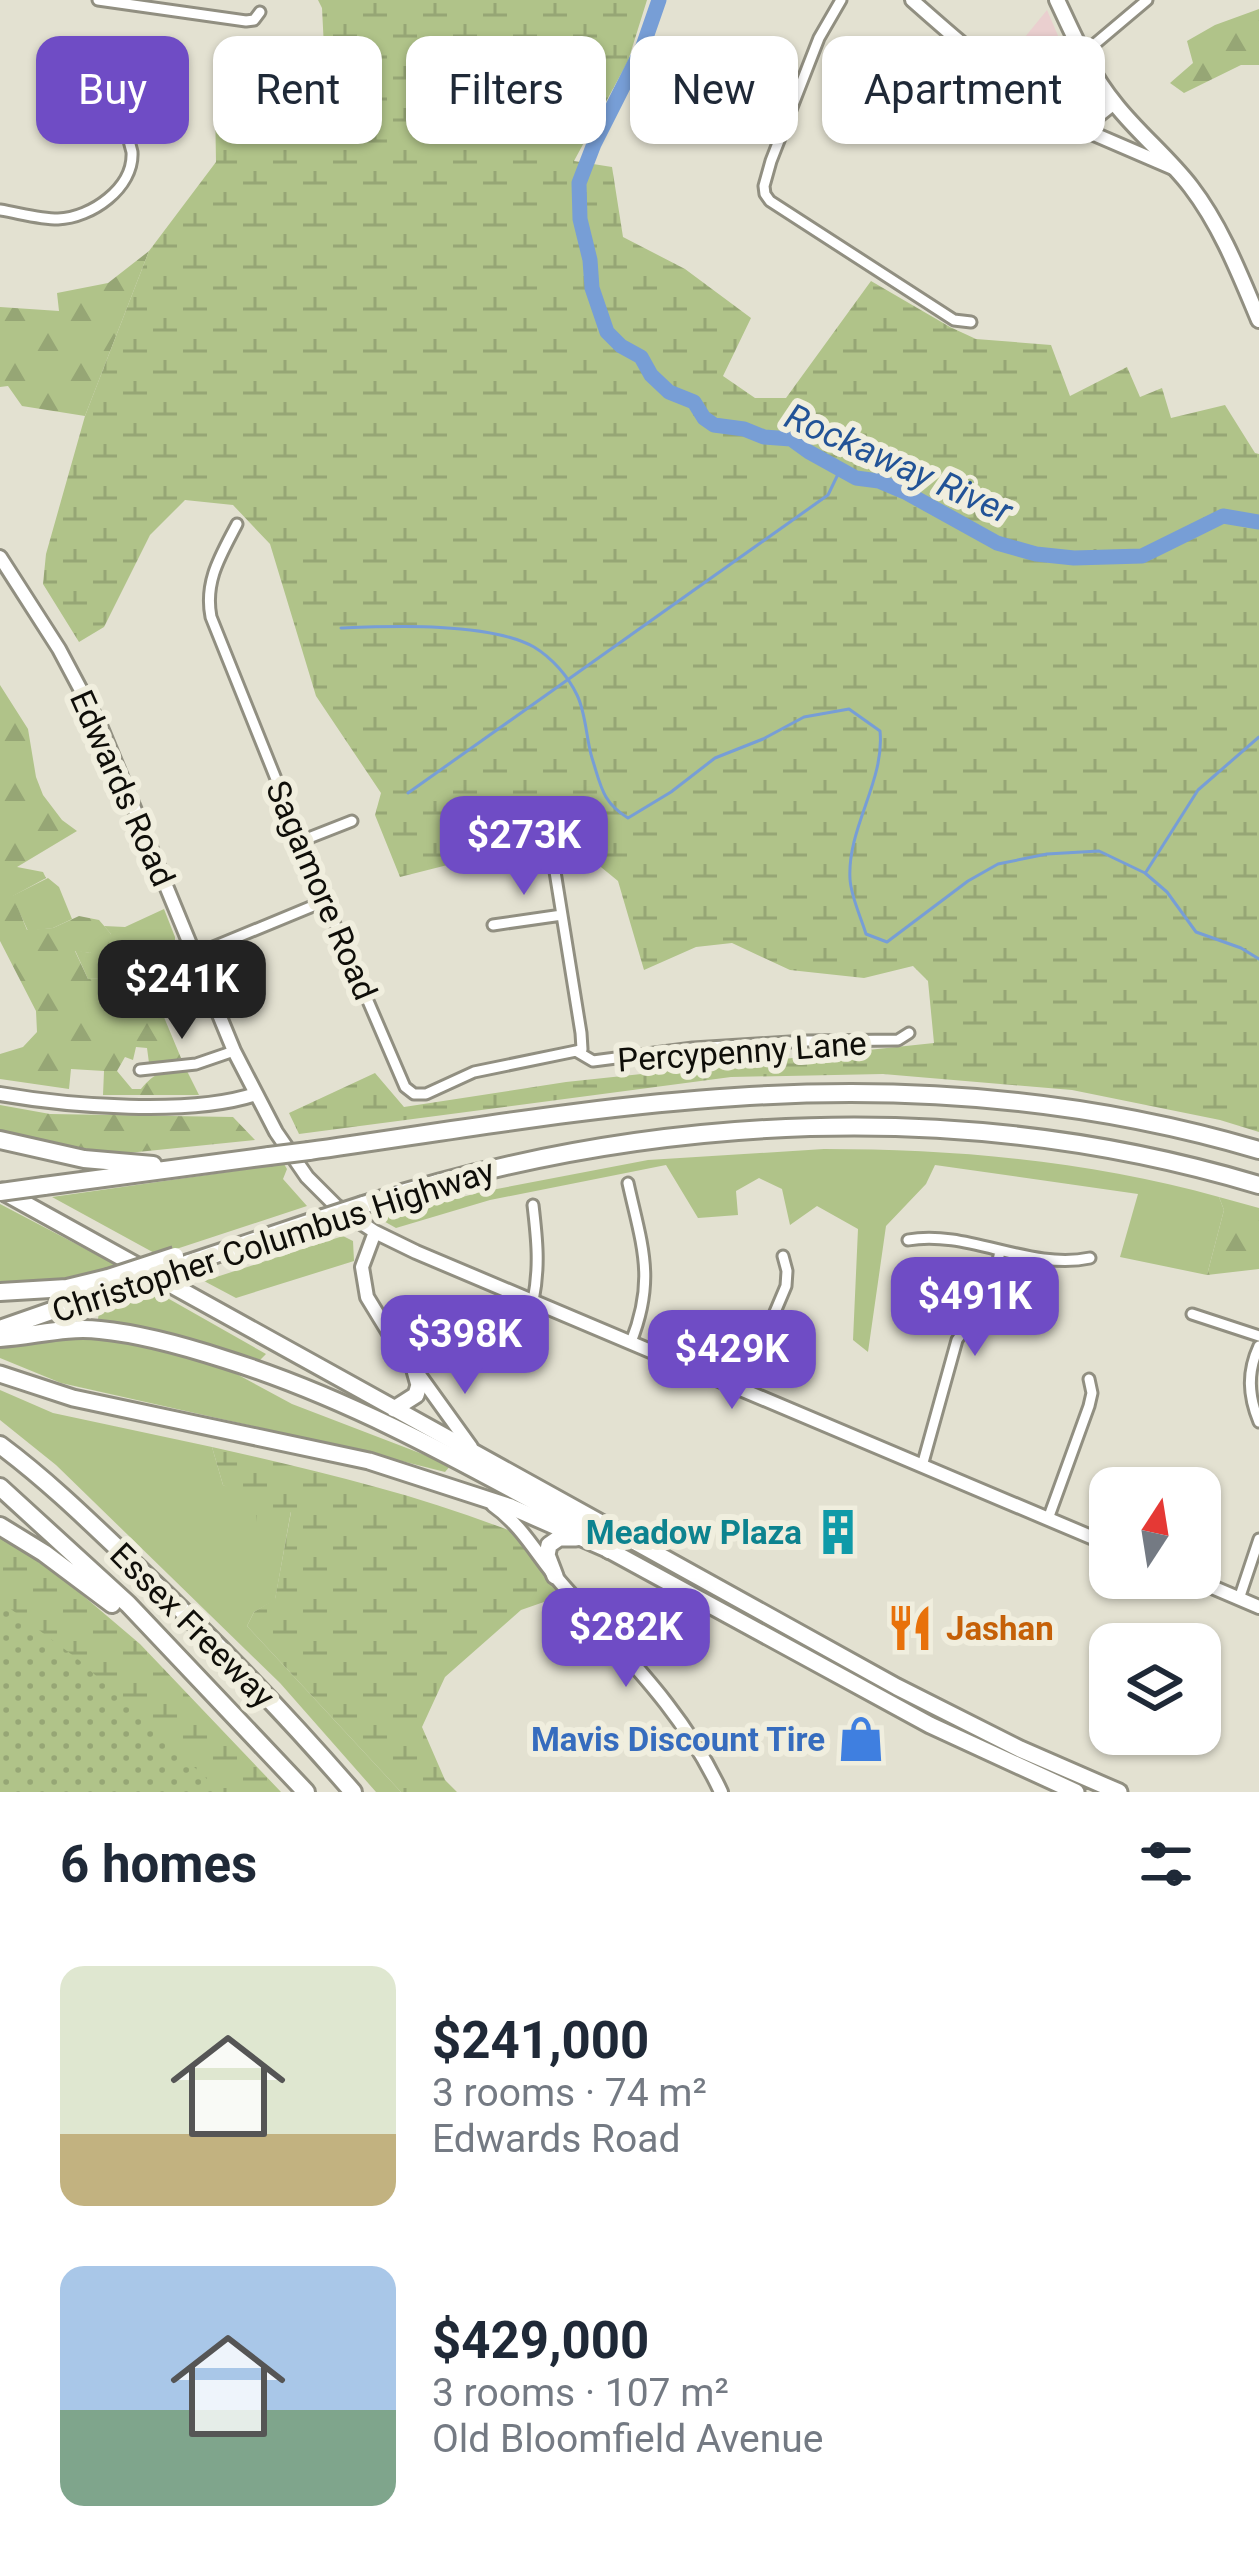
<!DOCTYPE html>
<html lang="en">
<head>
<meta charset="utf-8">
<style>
  body { margin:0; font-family:Roboto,sans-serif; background:#f6f6f7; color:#1f2937; height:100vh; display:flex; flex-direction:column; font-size:45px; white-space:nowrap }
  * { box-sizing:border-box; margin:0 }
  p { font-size:39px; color:#747a83 }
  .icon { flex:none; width:66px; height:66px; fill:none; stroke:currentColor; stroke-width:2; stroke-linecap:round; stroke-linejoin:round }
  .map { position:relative; height:1792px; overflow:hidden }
  .side { display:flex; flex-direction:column; background:#fff; flex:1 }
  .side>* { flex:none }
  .hud { position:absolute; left:36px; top:36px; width:1188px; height:108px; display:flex; gap:24px }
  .needle { width:78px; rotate:12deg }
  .tools { position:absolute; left:1089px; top:1467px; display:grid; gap:24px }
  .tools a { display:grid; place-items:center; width:132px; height:132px; border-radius:24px; background:#fff; box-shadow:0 3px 9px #0004; font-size:60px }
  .price { position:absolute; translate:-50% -102px; padding:0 27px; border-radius:24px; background:#6f4cc5; color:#fff; font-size:39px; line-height:78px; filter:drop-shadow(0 3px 6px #0008) }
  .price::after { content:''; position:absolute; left:50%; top:72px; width:36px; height:27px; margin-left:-18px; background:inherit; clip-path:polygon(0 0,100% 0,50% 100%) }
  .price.current { background:#222; color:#fff }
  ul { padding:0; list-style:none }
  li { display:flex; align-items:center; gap:36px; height:300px; padding:0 60px }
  li span { display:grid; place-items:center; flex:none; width:336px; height:240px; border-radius:24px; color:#555 }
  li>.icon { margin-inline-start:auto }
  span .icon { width:144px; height:144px; fill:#fffc; stroke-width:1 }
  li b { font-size:51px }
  h2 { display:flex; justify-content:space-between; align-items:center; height:144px; padding:0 60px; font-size:51px }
  .chip { padding:0 42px; border-radius:24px; background:#fff; box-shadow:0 3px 9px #0004; font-size:42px; line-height:108px }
  .chip.current { background:#6f4cc5; color:#fff }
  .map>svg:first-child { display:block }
  .commercial { fill:#eacfcf }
  .grass { fill:#b0c389 }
  .forest { fill:url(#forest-firs) }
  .wetland { fill:url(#wetland-marsh) }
  .park { fill:url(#park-dots) }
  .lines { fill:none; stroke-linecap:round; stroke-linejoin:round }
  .stream { stroke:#779ed6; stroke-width:3 }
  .river { stroke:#779ed6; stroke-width:15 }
  .minor-casing { stroke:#918f81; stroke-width:15 }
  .tertiary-casing { stroke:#918f81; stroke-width:18 }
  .secondary-casing { stroke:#918f81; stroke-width:20 }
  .trunk-casing { stroke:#918f81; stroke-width:21 }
  .motorway-casing { stroke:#918f81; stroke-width:22 }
  .minor { stroke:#fff; stroke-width:9 }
  .tertiary { stroke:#fff; stroke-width:12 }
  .secondary { stroke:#fff; stroke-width:14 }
  .trunk { stroke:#fff; stroke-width:15 }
  .motorway { stroke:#fff; stroke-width:16 }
  .motorway-bridge-casing { stroke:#918f81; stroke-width:22; stroke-linecap:butt }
  .motorway-bridge { stroke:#fff; stroke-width:16 }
  .labels { text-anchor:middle; stroke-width:12; stroke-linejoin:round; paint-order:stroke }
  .street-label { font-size:33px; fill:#0f0e09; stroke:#f0eede }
  .culture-label { font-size:33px; font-weight:bold; fill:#0d838f; stroke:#f0eede; text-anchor:end }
  .food-label { font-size:33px; font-weight:bold; fill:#c56008; stroke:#f0eede; text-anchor:start }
  .shop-label { font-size:33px; font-weight:bold; fill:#366cbe; stroke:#f0eede; text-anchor:end }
  .water-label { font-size:36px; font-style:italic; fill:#225397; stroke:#f0eede }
</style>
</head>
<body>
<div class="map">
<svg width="1259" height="1792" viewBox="0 0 1259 1792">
  <defs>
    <pattern id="forest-firs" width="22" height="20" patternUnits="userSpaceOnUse" patternTransform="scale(3)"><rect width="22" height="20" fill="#b0c389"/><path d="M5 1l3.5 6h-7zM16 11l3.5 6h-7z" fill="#96a675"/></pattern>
    <pattern id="wetland-marsh" width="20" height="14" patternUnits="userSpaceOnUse" patternTransform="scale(3)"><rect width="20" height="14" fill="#b0c389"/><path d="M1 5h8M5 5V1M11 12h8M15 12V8" fill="none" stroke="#96a675"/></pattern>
    <pattern id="park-dots" width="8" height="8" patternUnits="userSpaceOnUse" patternTransform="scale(3)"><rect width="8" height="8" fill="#b0c389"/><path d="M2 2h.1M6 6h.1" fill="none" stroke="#96a675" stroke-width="1.8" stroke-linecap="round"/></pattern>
  </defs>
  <rect width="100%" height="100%" fill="#e3e1d1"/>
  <path class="commercial" d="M 1047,10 L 1059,38 L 1095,97 L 1095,104 L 1087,113 L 1080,113 L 1045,97 L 1003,64 Z"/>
  <path class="grass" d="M 48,878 L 59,887 L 72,919 L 53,928 L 28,931 L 12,896 Z
    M 164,909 L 175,937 L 175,945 L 156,950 L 145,942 L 124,945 L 108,964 L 109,978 L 88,979 L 75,950 L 90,953 L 111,934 L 104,926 L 125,927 Z
    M 824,1149 C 957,1149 1091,1161 1219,1197 L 1224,1210 L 1207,1275 L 1120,1257 L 1138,1194 L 935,1165 L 926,1184 L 886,1226 L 868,1352 L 853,1340 L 858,1229 L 817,1206 L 790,1225 L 782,1189 L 759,1178 L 736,1191 L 738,1215 L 698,1218 L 666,1165 L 490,1200 L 396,1228 L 380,1219 L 481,1192 L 648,1160 Z
    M 284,1164 L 287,1169 L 283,1179 L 307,1206 L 158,1255 L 52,1197 Z
    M 0,1204 L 122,1268 C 81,1279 42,1286 0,1284 Z
    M 343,1236 L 353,1241 L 354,1261 L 236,1298 L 204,1281 Z
    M 155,1291 L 266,1354 L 259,1361 L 194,1340 L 103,1323 L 98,1319 L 99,1312 L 104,1309 Z
    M 55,1336 L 124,1340 L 218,1364 L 292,1404 L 451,1465 L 445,1472 L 342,1446 L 61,1383 L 0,1358 L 0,1348 L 14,1343 Z
    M 0,1390 L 53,1413 L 212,1447 L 223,1485 L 291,1511 L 275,1600 L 254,1612 L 247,1626 L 401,1792 L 376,1792 L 280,1683 L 56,1465 L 0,1420 Z"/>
  <path class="forest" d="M 1259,9 L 1259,65 L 1241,65 L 1184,93 L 1170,83 L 1193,63 L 1187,41 L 1215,25 Z
    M 149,251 L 85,416 L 22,406 L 8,386 L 0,387 L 0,307 L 59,311 L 57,293 L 108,283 Z
    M 0,685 L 28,729 L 36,777 L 43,795 L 62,820 L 77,831 L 17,867 L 43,872 L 46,878 L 13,896 L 27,930 L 53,928 L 79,916 L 99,920 L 111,934 L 108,945 L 90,953 L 75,951 L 88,979 L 118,977 L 131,984 L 146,964 L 186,959 L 195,985 L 172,998 L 161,1010 L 181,1058 L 165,1063 L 149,1063 L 147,1048 L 136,1047 L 133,1060 L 125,1057 L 117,1071 L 132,1089 L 141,1089 C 155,1072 164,1070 186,1069 L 199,1095 L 103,1095 L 104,1071 L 71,1069 L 69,1089 L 0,1079 L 0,1054 L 23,1047 L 37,1032 L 36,1011 L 0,941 Z
    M 0,1105 L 50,1114 L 233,1117 L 255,1140 L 128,1153 L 76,1151 L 0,1133 Z
    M 1219,1197 L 1259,1208 L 1259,1269 L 1207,1275 L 1224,1210 Z"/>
  <path class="wetland" d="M 318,0 L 647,0 L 628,61 L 574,161 L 612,167 L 623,237 L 685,269 L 751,318 L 723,376 L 755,398 L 786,398 L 871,281 L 950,327 L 976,339 L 1051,345 L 1070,396 L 1127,367 L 1140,397 L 1162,388 L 1171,418 L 1225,405 L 1255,453 L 1259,454 L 1259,1132 L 1220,1120 L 1072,1090 L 883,1074 L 731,1077 L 299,1134 L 289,1113 L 375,1073 L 404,1107 L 566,1082 L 934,1043 L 928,981 L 913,966 L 864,978 L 790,970 L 732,943 L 696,947 L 644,970 L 618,881 L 563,836 L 400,877 L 375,815 L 381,793 L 316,696 L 270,544 L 233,505 L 185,500 L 150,535 L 104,627 L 79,642 L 43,584 L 46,554 L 85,416 L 149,251 L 216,162 L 215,103 L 327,107 L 322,8 Z
    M 212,1447 C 323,1472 434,1498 540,1543 L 532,1552 L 564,1595 L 521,1610 L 445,1677 L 422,1727 L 445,1780 L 457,1792 L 401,1792 L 247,1626 L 254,1612 L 275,1599 L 291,1512 L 257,1522 L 254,1503 L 223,1485 Z
    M 0,1536 L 60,1576 L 140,1644 L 281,1792 L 0,1792 Z"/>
  <path class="park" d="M 0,1601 L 79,1660 L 221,1792 L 0,1792 Z"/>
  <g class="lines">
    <path class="stream" d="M 341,628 C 392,626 489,622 534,647 C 552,658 568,676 577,695 C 586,713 586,738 592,758 C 601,786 602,802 628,818 L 671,792 L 715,758 L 763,739 L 804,717 L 849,709 L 880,731 C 885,781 847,828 850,879 C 851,897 861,917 866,934 L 887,942 L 968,881 L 998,864 L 1047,854 L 1099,851 L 1145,873 L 1167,892 L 1196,932 L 1241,948 L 1259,959
      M 408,793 L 828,495 L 840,470
      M 1146,872 L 1198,790 L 1259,737"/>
    <path class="river" d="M 659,0 L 642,49 L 594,144 L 579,183 L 580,219 L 590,260 L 592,288 L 607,332 L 621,346 L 641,357 L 651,375 L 669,392 L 694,402 L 704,418 L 714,425 L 744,429 L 764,437 L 791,439 L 809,452 L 856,478 L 879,481 L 905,492 L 997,543 L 1036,554 L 1074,558 L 1142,556 L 1223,516 L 1259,522"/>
    <defs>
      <path id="minor" d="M 98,0 L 246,21 L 254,20 L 260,12
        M 841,0 L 819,38 L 771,161 L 764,186 L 765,194 L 770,201 L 954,320 L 971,322
        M 1083,54 L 1147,0
        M 0,210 C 19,213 39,219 58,219 C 91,218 134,188 132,152 C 131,148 128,137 127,133
        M 237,524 C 221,555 204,581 211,617 L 325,901 L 405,1087 L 414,1094 L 426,1094 L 474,1072 L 576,1051
        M 301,841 L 352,821
        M 552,853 L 581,1033 L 582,1049 L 576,1051
        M 493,925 L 562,915
        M 112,976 L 155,962 L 194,955 L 325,901
        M 576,1051 L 593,1061 L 693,1048 L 806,1041 L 898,1040 L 909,1033
        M 140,1070 L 196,1064 L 234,1051
        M 628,1183 C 642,1246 656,1279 631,1342
        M 908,1240 C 967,1229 1030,1271 1090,1258
        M 533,1301 C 540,1267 537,1239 533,1205
        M 1192,1314 L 1259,1336
        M 1259,1346 C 1247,1372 1248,1395 1259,1422
        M 742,1390 L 786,1286 L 787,1271 L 783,1256
        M 922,1466 L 957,1340 L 992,1290 L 1000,1251
        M 1048,1519 L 1089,1406 L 1092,1393 L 1089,1379
        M 1239,1599 L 1259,1539"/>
      <path id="tertiary" d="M 912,0 C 964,46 1015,92 1077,123 L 1080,128 L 1173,168
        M 1077,123 L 1094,119 L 1114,103
        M 0,557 L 59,649 L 101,728 L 234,1051 L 276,1132 L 307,1177 L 336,1206 L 375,1232 L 416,1252 L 1110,1545
        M 0,1094 C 69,1106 190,1116 256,1094
        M 375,1232 L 362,1267 L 367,1297 L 389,1333 L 471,1447
        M 493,1505 C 523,1526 538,1557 561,1583 C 621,1652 682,1708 721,1792
        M 1191,1578 L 1259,1607"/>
      <path id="secondary" d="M 1057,0 C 1074,36 1090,74 1116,105 C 1139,134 1169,158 1191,187 C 1221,226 1240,275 1259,320"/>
      <path id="trunk" d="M 2,1191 L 897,1687 L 1020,1749 L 1119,1792
        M 0,1374 L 73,1398 L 369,1461 L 511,1507 L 609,1550 L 930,1725 L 1076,1792
        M 394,1409 L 416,1395 L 419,1385 L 414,1367
        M 555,1576 L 547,1555 L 549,1545 L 559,1538 L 576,1538"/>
      <path id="motorway" d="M 0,1140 L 84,1159 L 153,1165
        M 309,1151 C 451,1131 593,1106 735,1097 C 911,1085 1090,1100 1259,1150
        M 44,1186 L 269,1156
        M 363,1205 C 653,1112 966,1097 1259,1185
        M 189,1263 L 323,1218
        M 0,1292 L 67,1288 L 108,1278
        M 0,1329 L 123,1286
        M 0,1338 C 34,1336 65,1326 100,1330 C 142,1334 184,1346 224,1359 C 359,1401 480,1472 604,1539 L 609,1550
        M 0,1445 C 47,1480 89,1521 131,1561 C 208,1634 283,1711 353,1792
        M 0,1487 L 128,1604 L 306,1792
        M 0,1526 L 44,1553 L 112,1604"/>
    </defs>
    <use href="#minor" class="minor-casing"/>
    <use href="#tertiary" class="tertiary-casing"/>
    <use href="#secondary" class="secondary-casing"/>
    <use href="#trunk" class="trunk-casing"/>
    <use href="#motorway" class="motorway-casing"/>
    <use href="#minor" class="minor"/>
    <use href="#tertiary" class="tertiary"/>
    <use href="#secondary" class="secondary"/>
    <use href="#trunk" class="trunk"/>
    <use href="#motorway" class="motorway"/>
    <defs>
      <path id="motorway-bridge" d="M 269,1156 L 309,1151
        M 0,1192 L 44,1186
        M 323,1218 L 363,1205
        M 108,1278 L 175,1256
        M 123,1286 L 189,1263"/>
    </defs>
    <use href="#motorway-bridge" class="motorway-bridge-casing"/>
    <use href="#motorway-bridge" class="motorway-bridge"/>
  </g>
  <defs>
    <symbol id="building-bare" viewBox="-9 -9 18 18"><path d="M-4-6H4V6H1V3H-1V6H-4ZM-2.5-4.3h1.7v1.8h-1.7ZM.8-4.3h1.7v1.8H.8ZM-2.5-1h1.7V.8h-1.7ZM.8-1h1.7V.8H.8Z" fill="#0f9aa8" stroke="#f0eede" stroke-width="2.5" paint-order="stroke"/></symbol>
    <symbol id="restaurant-bare" viewBox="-9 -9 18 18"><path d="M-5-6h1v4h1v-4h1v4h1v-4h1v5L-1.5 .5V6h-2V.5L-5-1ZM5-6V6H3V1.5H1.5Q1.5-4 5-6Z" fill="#e8710a" stroke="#f0eede" stroke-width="2.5" paint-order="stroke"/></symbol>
    <symbol id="shop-bare" viewBox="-9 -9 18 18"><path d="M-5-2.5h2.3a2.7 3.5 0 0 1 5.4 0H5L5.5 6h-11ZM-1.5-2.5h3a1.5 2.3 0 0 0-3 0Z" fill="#3f7fe0" stroke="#f0eede" stroke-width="2.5" paint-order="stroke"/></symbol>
  </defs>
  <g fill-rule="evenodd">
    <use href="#building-bare" x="805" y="1499" width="66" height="66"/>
    <use href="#restaurant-bare" x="877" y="1595" width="66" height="66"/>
    <use href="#shop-bare" x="828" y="1706" width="66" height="66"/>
  </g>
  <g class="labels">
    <g class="street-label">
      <text transform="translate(123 788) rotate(66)" y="12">Edwards Road</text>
      <text transform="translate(322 890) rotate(67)" y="12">Sagamore Road</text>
      <text transform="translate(742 1051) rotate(-4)" y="12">Percypenny Lane</text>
      <text transform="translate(273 1240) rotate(-18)" y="12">Christopher Columbus Highway</text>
      <text transform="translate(193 1625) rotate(45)" y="12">Essex Freeway</text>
    </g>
    <g class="culture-label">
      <text x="802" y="1544">Meadow Plaza</text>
    </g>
    <g class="food-label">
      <text x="946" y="1640">Jashan</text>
    </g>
    <g class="shop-label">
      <text x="825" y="1751">Mavis Discount Tire</text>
    </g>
    <g class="water-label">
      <text transform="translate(899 463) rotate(24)" y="13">Rockaway River</text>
    </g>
  </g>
</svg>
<div class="tools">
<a><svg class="needle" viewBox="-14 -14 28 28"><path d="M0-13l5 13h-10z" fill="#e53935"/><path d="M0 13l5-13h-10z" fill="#747a83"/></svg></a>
<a><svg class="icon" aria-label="layers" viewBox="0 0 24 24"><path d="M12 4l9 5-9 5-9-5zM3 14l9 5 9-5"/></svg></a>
</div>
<b class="price" style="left:524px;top:898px">$273K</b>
<b class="price current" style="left:182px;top:1042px">$241K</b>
<b class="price" style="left:975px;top:1359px">$491K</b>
<b class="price" style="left:465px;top:1397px">$398K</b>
<b class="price" style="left:732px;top:1412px">$429K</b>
<b class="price" style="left:626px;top:1690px">$282K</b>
<div class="hud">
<a class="chip current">Buy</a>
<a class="chip">Rent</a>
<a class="chip">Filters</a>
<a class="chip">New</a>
<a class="chip">Apartment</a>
</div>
</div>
<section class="side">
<h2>6 homes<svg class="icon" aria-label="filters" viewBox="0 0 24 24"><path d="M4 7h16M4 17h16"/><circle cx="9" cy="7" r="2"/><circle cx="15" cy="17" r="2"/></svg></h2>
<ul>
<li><span style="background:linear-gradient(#dfe7d0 70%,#c2b280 0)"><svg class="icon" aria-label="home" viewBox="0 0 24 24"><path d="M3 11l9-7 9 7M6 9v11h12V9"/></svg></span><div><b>$241,000</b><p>3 rooms · 74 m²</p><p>Edwards Road</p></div></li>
<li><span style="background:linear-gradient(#a9c7e8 60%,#7fa58c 0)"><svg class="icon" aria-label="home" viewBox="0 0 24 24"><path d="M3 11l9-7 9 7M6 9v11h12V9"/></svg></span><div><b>$429,000</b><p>3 rooms · 107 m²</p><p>Old Bloomfield Avenue</p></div></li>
</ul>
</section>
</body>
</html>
